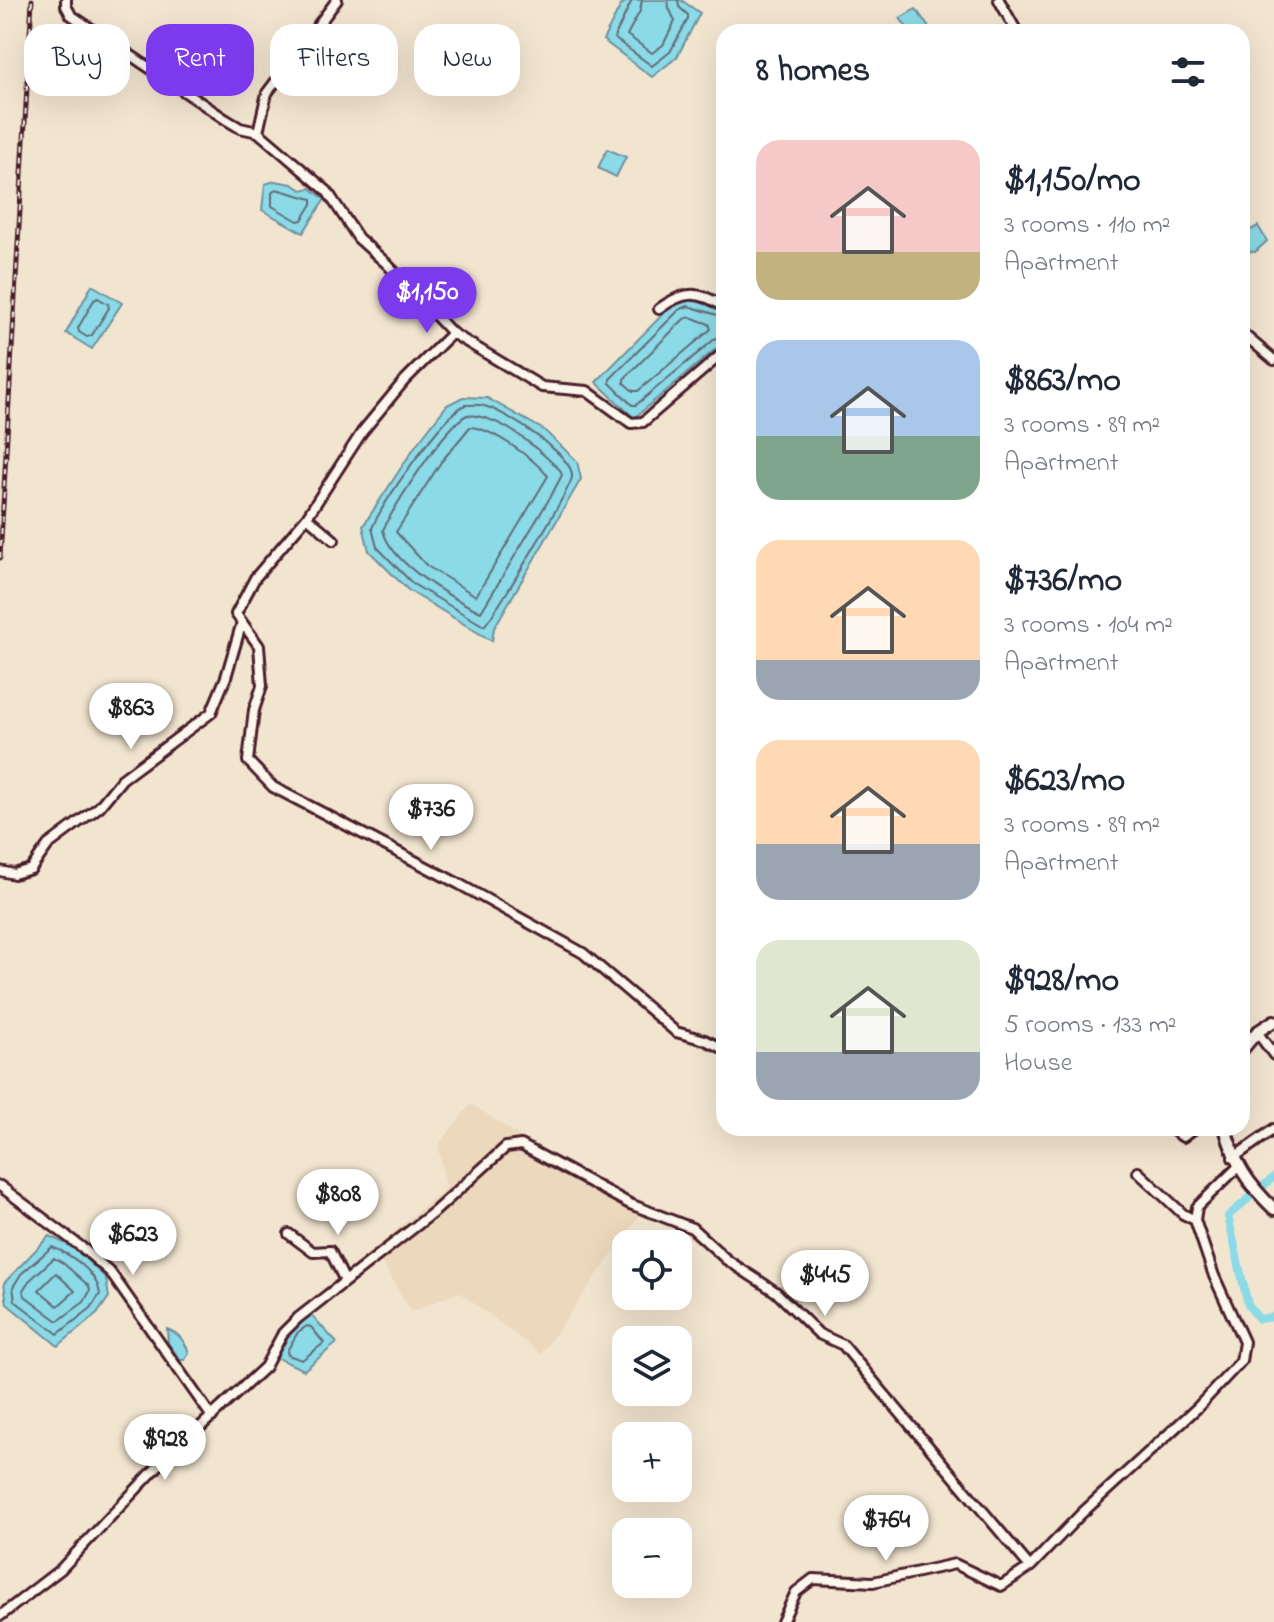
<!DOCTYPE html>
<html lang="en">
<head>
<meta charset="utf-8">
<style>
  body { margin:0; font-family:"Indie Flower",sans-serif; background:#f6f6f7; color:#1f2937; height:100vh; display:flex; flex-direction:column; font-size:30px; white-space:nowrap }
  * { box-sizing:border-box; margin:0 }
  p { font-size:26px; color:#747a83 }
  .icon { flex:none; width:44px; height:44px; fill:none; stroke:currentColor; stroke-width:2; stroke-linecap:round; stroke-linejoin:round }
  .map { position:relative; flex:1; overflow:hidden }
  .panel { position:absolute; left:716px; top:24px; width:534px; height:1112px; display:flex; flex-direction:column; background:#fff; border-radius:24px; box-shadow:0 8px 32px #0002 }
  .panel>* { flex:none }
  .top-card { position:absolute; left:24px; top:24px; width:572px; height:72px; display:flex; gap:16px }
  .controls { position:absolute; left:612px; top:1230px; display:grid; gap:16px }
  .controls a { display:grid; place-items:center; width:80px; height:80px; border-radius:16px; background:#fff; box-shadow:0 8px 32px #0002; font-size:40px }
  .price { position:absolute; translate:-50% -68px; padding:0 18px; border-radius:28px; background:#fff; color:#222; font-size:26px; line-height:52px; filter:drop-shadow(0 2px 4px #0008) }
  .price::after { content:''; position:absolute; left:50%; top:48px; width:24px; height:18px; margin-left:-12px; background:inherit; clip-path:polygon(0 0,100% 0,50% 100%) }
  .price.active { background:#7c3aed; color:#fff }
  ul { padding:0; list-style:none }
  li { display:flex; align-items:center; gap:24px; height:200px; padding:0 40px }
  li span { display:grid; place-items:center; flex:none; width:224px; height:160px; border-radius:24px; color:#555 }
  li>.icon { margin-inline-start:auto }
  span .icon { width:96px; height:96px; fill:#fffc; stroke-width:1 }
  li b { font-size:34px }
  h2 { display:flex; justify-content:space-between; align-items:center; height:96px; padding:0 40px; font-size:34px }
  .chip { padding:0 28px; border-radius:24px; background:#fff; box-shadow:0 8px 32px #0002; font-size:28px; line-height:72px }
  .chip.active { background:#7c3aed; color:#fff }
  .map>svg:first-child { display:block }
  .built { fill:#ecd8bc }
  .water { fill:#8adae7; stroke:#708f9c; stroke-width:2 }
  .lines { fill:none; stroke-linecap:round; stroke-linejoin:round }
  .shore { stroke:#646a76; stroke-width:2 }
  .canal { stroke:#8adae7; stroke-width:8 }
  .minor-casing { stroke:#4a1f2b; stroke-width:14 }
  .tertiary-casing { stroke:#4a1f2b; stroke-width:16 }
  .minor { stroke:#fbf7ec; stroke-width:8 }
  .tertiary { stroke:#fbf7ec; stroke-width:10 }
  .rail-casing { stroke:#4a1f2b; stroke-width:5 }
  .rail { stroke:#fbf7ec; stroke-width:2; stroke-dasharray:6; stroke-linecap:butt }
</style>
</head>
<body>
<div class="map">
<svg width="1274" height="1622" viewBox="0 0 1274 1622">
  <rect width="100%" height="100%" fill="#f2e5d0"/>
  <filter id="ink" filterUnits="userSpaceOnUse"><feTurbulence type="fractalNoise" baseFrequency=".0125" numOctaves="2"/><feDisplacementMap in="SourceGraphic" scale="16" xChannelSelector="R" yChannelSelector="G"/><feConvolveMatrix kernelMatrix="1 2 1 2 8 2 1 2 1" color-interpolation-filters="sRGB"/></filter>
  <g filter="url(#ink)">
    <path class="built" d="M 471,1104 L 640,1215 L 541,1354 L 459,1292 L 411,1312 L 374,1249 L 446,1188 L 438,1145 Z"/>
    <path class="water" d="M 629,0 L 681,0 L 700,13 L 677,57 L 652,77 L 603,40 L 621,5 Z
      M 916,9 L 932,32 L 910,32 L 900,18 Z
      M 607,149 L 626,157 L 616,177 L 598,168 Z
      M 275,181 L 292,184 L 302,190 L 310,188 L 325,199 L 303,233 L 262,210 L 265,184 Z
      M 1258,226 L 1267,241 L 1255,252 L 1245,251 L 1242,246 L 1245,233 Z
      M 92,285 L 122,303 L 92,349 L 66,333 Z
      M 686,297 L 724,311 L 724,342 L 634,418 L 596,382 L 673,304 Z
      M 463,397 L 487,398 L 544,430 L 577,461 L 581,479 L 494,628 L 492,641 L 408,590 L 369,551 L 363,526 L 416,445 L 447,405 Z
      M 49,1236 L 73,1247 L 106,1278 L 109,1297 L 97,1314 L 58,1346 L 7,1304 L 4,1283 Z
      M 310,1314 L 337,1343 L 304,1370 L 277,1358 C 281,1337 292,1326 310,1314 Z
      M 167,1329 C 179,1333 184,1341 189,1352 L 185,1360 L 180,1360 L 168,1343 Z"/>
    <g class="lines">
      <path class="shore" d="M 632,0 L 614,38 L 652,66 L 670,52 L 688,19 L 688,15 L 679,7 L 678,0
        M 642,0 L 640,11 L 627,35 L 652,53 L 663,45 L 675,21 L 669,8 L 668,0
        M 276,189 L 312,199 L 312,204 L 302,220 L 298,221 L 272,206 L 272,193 Z
        M 98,298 L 108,304 L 109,308 L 92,335 L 87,337 L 79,332 L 78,328 L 94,300 Z
        M 690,317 L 709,324 L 711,329 L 638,391 L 633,391 L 624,383 L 624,379 L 684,319 Z
        M 724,317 L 688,306 L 679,310 L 610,379 L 610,383 L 632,405 L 636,405 L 716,338 L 724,336
        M 465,405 C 471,405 478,404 484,406 C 503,410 575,456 572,477 C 571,488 493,618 484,626 L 413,584 L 377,547 L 372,528 C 384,501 441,417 465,405 Z
        M 467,415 C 502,416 536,447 560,470 L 562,475 L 551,496 L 481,612 C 451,598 390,563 383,530 C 395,505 444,427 467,415 Z
        M 470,427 C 492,428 534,459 548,476 L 476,596 L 427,566 L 396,532 L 441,462 Z
        M 52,1247 C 72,1255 97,1272 100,1294 L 91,1308 L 58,1334 L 15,1301 L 13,1287 L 21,1274 Z
        M 54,1258 L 63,1263 L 89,1286 L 90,1291 L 84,1302 L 58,1321 L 25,1296 L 23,1290 L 29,1281 Z
        M 56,1273 L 75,1291 L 58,1306 L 39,1290 Z
        M 307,1326 L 311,1327 L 324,1343 L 302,1360 L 288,1355 L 287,1351 L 298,1332 Z"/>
      <path class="canal" d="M 1274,1177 L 1228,1216 L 1248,1305 L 1259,1319 L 1274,1317"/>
      <defs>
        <path id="minor" d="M 66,0 L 66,6 L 71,15 L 225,119 L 240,128 L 258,132
          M 337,0 L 267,93 L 258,132 L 327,191 L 358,238 L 387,264 L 452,333
          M 999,0 L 1017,32
          M 659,309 C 683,291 698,290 724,307
          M 1242,333 L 1274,360
          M 724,352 L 643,422 L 631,423 L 587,391 L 542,387 L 452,333 L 404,381 L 362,432 L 307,517 L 255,578 L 236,614 L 259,646 L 262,686 L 254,710 L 248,761 L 273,787 L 459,884 L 583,953 L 676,1032 L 705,1040 L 724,1049
          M 307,517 L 334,540
          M 0,871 L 14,874 L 31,869 L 48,845 L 99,807 L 122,779 L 211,713 L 226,677 L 242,622
          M 1257,1032 L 1274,1055
          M 1170,1128 L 1183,1137 L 1195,1128
          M 1233,1158 L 1274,1129
          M 1138,1172 L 1183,1214 L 1195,1220
          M 0,1186 L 84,1249 L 110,1272 L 212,1417
          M 289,1234 L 313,1252 L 330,1251 L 345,1281
          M 0,1616 L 61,1569 L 159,1465 L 265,1367 L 283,1333 L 298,1318 L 434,1212 L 506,1147 L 521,1145 L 630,1204 L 692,1228 L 727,1260 L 776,1292 L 819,1334 L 843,1345 L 1030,1567 L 1081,1514 L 1197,1408 L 1241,1361 L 1244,1342 L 1214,1276 L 1195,1220 L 1197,1207 L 1238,1167
          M 782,1622 L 796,1592 L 813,1579 L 873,1582 L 955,1564 L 1001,1586 L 1030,1567"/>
        <path id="tertiary" d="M 1242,1050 L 1257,1032 L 1274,1021
          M 1225,1128 C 1235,1164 1247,1183 1274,1209"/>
      </defs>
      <use href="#minor" class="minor-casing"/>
      <use href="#tertiary" class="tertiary-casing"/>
      <use href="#minor" class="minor"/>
      <use href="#tertiary" class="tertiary"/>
      <defs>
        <path id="rail" d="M 0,558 L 32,0"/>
      </defs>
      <use href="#rail" class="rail-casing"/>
      <use href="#rail" class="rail"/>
    </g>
  </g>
</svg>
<div class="controls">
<a><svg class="icon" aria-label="locate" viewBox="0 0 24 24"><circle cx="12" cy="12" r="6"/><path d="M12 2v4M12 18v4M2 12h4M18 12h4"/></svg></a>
<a><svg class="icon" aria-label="layers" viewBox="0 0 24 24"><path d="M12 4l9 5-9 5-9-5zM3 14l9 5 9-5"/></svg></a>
<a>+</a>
<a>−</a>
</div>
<b class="price active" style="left:427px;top:335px">$1,150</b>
<b class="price" style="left:131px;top:751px">$863</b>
<b class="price" style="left:431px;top:852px">$736</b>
<b class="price" style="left:338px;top:1237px">$808</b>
<b class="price" style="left:133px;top:1277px">$623</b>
<b class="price" style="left:825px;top:1318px">$445</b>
<b class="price" style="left:165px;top:1482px">$928</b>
<b class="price" style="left:886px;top:1563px">$764</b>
<div class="top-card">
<a class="chip">Buy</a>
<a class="chip active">Rent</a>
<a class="chip">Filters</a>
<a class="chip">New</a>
</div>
<section class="panel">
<h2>8 homes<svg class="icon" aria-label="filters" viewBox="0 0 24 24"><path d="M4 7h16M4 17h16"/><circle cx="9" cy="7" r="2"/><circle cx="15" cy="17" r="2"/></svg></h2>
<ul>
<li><span style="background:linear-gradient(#f6c9c9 70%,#c2b280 0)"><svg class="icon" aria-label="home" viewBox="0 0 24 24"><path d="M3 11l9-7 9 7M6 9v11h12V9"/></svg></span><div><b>$1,150/mo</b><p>3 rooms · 110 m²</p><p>Apartment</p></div></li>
<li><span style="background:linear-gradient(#a9c7e8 60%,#7fa58c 0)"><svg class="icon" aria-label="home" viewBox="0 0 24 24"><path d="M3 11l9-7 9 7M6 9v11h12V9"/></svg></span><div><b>$863/mo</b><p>3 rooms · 89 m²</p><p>Apartment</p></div></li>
<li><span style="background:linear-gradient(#ffd9b3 75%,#9aa5b1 0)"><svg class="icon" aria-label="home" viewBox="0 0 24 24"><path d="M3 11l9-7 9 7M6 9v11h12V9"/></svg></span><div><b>$736/mo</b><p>3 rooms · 104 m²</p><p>Apartment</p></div></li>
<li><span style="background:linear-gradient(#ffd9b3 65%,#9aa5b1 0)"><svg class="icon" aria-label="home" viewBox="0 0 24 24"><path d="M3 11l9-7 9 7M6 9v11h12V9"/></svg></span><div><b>$623/mo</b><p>3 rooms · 89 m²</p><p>Apartment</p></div></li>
<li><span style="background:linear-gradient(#dfe7d0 70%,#9aa5b1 0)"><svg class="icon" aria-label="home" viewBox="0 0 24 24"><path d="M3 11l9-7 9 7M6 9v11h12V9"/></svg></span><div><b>$928/mo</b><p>5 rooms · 133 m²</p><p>House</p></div></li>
</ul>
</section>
</div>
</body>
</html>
